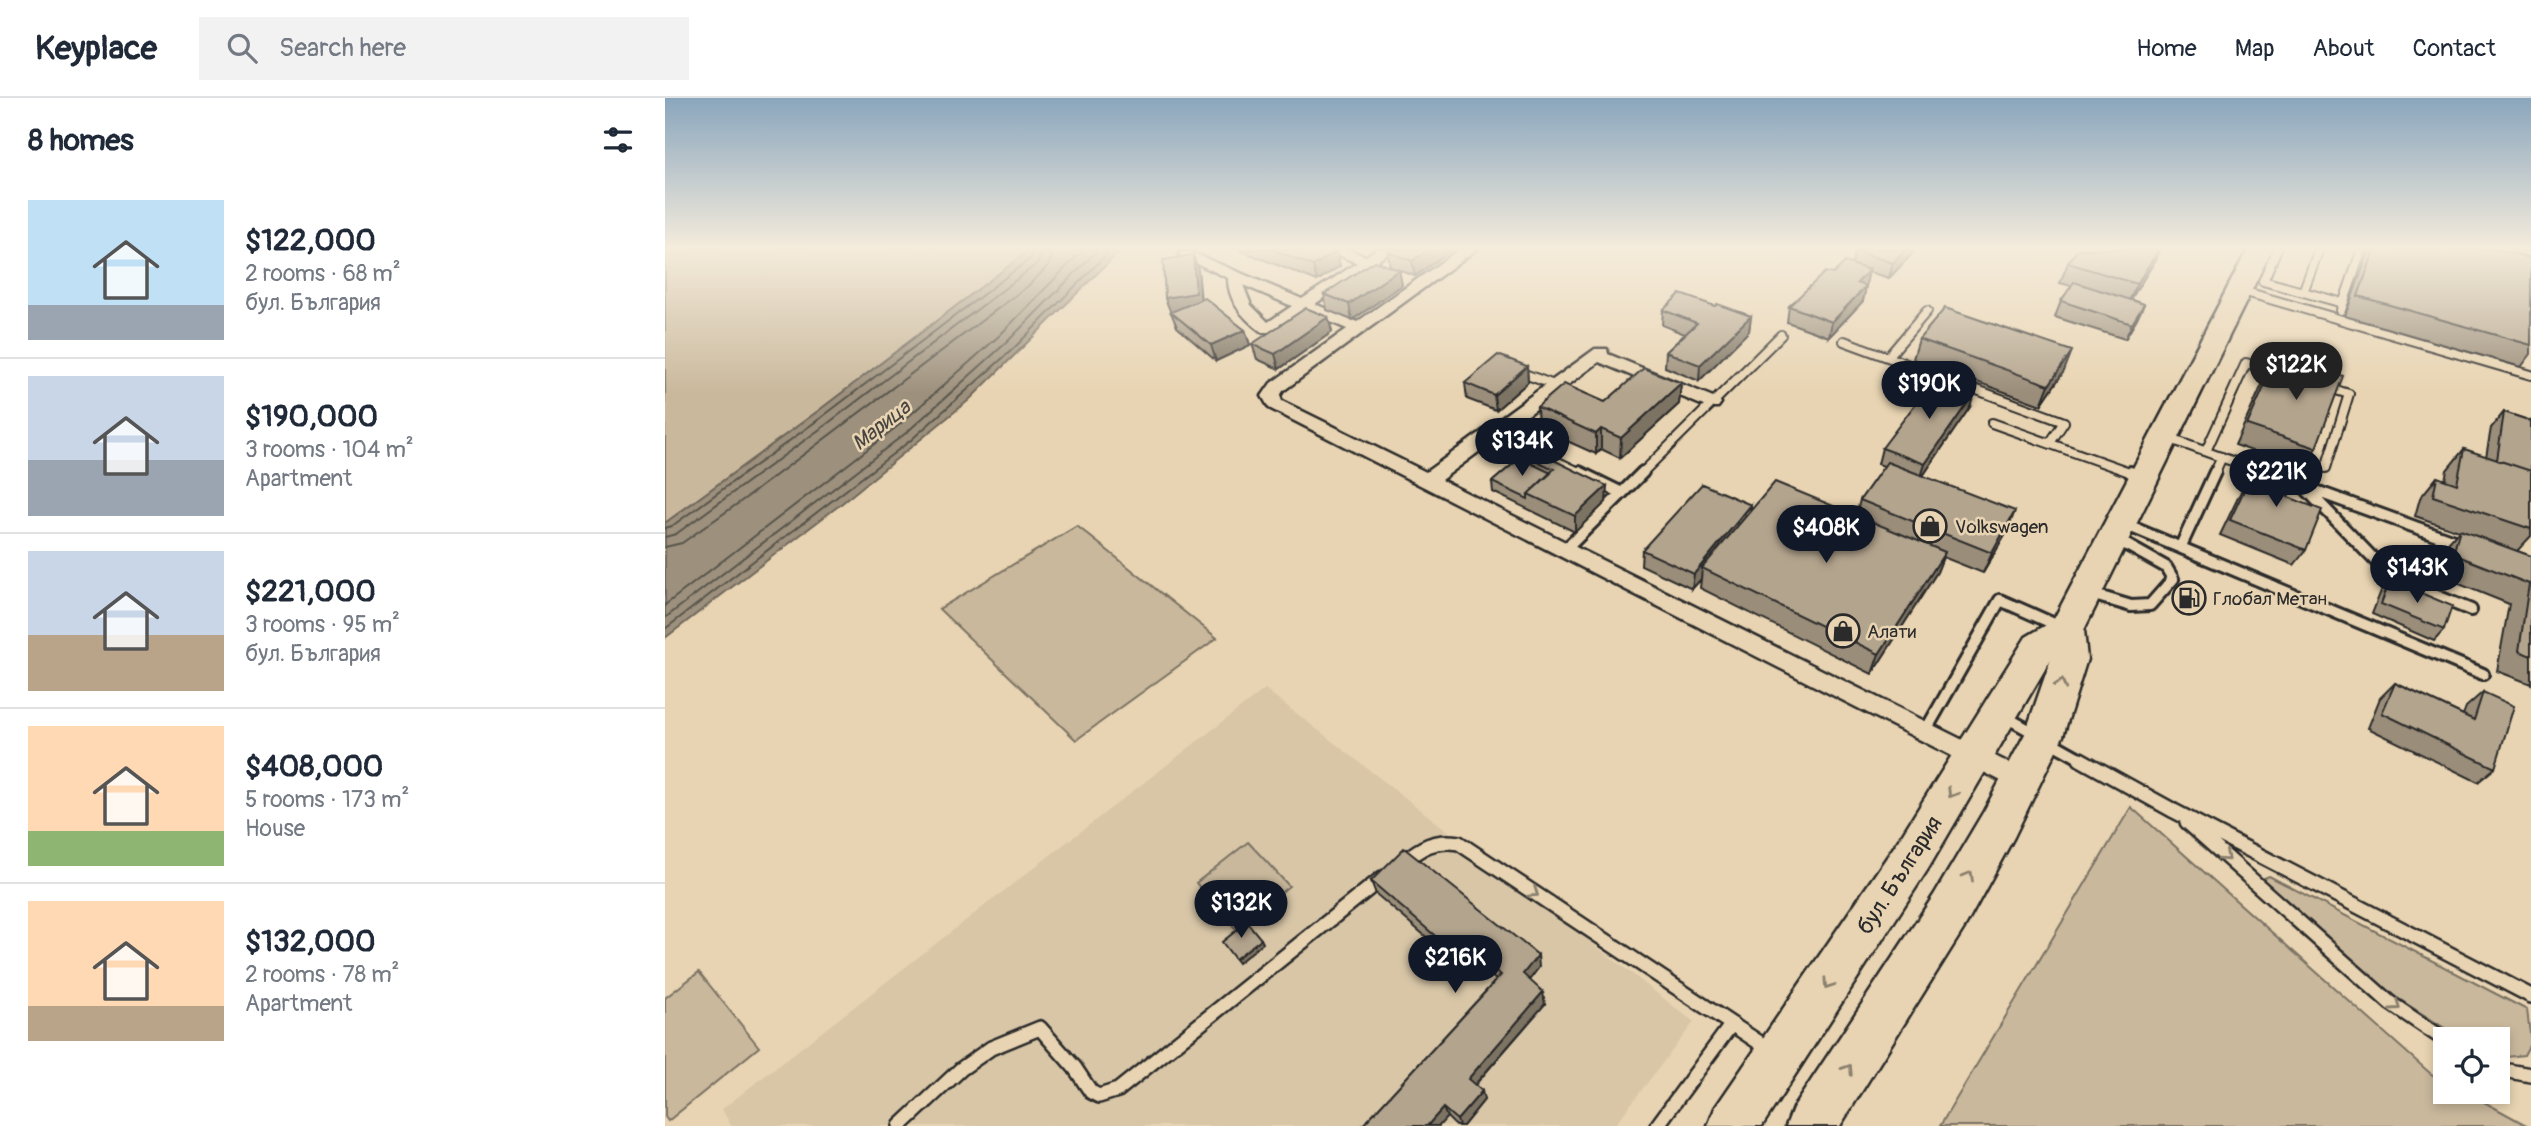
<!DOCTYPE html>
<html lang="en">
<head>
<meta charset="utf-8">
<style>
  body { margin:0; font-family:Pangolin,sans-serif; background:#f2f2f3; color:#1f2937; height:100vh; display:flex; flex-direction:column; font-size:26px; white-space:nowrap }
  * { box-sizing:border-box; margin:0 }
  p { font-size:23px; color:#747a83 }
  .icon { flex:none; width:38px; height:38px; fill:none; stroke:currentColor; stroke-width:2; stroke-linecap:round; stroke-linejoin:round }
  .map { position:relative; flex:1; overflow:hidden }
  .panel { display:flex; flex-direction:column; background:#fff; width:665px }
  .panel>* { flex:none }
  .controls { position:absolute; left:1768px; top:929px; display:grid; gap:14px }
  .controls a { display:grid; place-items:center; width:77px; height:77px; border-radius:0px; background:#fff; box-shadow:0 4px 10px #0003; font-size:35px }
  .price { position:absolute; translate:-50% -60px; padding:0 16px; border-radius:24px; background:#111827; color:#fff; font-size:23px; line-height:46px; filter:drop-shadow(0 2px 4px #0008) }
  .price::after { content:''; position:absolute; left:50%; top:42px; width:21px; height:16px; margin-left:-10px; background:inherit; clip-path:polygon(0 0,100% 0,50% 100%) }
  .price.current { background:#222; color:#fff }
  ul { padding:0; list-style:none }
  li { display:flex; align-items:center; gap:21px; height:175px; padding:0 28px }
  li+li { border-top:2px solid #e0e1e3 }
  li span { display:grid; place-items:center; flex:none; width:196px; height:140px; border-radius:0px; color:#555 }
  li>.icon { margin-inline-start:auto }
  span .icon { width:84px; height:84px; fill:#fffc; stroke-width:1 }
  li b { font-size:30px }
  h2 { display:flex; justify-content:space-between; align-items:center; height:84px; padding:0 28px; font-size:30px }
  header { display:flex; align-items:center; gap:42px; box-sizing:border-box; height:98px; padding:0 35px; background:#fff; border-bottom:2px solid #e0e1e3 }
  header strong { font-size:33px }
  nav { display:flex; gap:38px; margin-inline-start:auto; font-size:24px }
  .search { width:490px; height:63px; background:#f2f2f3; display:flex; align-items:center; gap:18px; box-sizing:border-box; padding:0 24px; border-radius:0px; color:#747a83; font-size:26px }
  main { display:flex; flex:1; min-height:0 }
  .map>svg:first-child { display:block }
  .built { fill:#d8c6a7 }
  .green { fill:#c9b89c; stroke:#7a7264; stroke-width:2 }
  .water { fill:#9d917d; stroke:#6f685c; stroke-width:2 }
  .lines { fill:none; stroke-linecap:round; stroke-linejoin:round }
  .shore { stroke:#59544c; stroke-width:2 }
  .lane-far2-casing { stroke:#2b2b2b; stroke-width:12 }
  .lane-far1-casing { stroke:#2b2b2b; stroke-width:16 }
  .lane-casing { stroke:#2b2b2b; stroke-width:18 }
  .street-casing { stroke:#2b2b2b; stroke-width:5 }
  .primary-casing { stroke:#2b2b2b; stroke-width:5 }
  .lane-far2 { stroke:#e8d4b2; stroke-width:8 }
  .lane-far1 { stroke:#e8d4b2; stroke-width:10 }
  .lane { stroke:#e8d4b2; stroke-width:13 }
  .street { fill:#e8d4b2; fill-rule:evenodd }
  .primary { fill:#e8d4b2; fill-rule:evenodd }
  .wall { fill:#9a8d79; stroke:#2b2b2b; stroke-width:2 }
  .shaded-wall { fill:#7d7363; stroke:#2b2b2b; stroke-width:2 }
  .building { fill:#b3a48d; stroke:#2b2b2b; stroke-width:2 }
  .oneway { stroke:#8a806e }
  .labels { text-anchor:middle; stroke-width:5; stroke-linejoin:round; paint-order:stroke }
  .poi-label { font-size:19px; fill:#2b2b2b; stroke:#e8d4b2; text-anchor:start }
  .water-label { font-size:21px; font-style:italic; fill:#484440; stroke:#e8d4b2 }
  .near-street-label { font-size:23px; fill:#2b2b2b; stroke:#e8d4b2 }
</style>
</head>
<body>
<header>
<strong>Keyplace</strong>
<div class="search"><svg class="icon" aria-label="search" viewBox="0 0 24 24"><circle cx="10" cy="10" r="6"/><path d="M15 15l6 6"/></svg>Search here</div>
<nav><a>Home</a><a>Map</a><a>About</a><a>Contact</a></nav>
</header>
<main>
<section class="panel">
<h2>8 homes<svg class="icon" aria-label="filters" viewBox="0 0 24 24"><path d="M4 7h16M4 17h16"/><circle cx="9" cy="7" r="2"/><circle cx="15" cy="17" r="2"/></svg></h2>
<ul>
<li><span style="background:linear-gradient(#bfe0f5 75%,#9aa5b1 0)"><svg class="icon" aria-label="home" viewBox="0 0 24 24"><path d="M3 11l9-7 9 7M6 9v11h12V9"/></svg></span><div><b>$122,000</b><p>2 rooms · 68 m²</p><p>бул. България</p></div></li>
<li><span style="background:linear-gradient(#c9d6e8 60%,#9aa5b1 0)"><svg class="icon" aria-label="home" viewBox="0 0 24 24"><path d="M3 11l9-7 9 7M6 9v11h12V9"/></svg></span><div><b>$190,000</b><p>3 rooms · 104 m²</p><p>Apartment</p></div></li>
<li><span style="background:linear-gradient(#c9d6e8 60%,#b9a48a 0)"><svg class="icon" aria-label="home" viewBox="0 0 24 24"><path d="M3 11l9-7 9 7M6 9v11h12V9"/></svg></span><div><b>$221,000</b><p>3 rooms · 95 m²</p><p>бул. България</p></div></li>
<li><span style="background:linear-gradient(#ffd9b3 75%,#8fb573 0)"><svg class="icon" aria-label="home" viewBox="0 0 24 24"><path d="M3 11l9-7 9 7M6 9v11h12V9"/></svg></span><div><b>$408,000</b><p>5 rooms · 173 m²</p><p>House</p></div></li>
<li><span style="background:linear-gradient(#ffd9b3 75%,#b9a48a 0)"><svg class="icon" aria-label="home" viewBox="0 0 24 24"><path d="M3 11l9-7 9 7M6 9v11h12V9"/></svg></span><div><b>$132,000</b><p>2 rooms · 78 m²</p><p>Apartment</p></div></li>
</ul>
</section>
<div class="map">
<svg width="1866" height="1028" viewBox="0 0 1866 1028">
  <rect width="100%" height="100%" fill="#e8d4b2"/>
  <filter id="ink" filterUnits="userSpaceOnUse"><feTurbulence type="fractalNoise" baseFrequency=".0143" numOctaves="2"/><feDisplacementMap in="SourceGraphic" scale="14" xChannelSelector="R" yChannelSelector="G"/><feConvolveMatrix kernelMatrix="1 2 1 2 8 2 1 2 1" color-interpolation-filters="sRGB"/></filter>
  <g filter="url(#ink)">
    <path class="built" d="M 600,591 L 1029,924 L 949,1028 L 66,1028 L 57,1011 Z"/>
    <path class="green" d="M 0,151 L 366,151 L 153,313 L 0,425 Z
      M 412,428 L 552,540 L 411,642 L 274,511 Z
      M 1466,709 L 1766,976 L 1780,983 L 1780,994 L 1801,994 L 1863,1028 L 1275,1028 Z
      M 583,744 L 624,788 L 571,831 L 531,785 Z
      M 1604,778 L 1862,912 L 1866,944 L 1859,957 L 1833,960 L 1832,942 L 1797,941 L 1726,896 L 1598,785 L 1599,780 Z
      M 34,874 L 94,949 L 3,1023 L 0,1019 L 0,900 Z"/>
    <path class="water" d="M 366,151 L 457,151 L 304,302 L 176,406 L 0,540 L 0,425 L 153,313 Z"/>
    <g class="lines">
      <path class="shore" d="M 0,430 L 7,428 L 157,319 L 366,160 L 369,151
        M 0,439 L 11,436 L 162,326 L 373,165 L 378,151
        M 0,449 L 17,445 L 82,399 L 363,188 L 383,168 L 389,151
        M 0,507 L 234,327 L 335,237 L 419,151
        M 0,520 L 241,335 L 342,244 L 434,151
        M 0,531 L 246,342 L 348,251 L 447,151"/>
      <defs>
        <path id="lane-far2" d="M 1612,151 L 1598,183 L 1678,205
          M 1574,192 L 1866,277
          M 1638,194 L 1654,151
          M 1676,212 L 1697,151
          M 1179,243 L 1399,324 L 1385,345
          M 1223,259 L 1262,213
          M 849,272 L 889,287
          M 1661,289 L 1684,296 L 1661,370
          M 1327,325 L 1470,376
          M 829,333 L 918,376
          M 1500,339 L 1603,376
          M 1541,353 L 1581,265 L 1619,276
          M 976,376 L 1116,237
          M 1549,376 L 1557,359"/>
        <path id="lane-far1" d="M 914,374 L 957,395
          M 1465,374 L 1476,378
          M 1598,374 L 1603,376
          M 1618,381 L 1797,446
          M 1640,390 L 1727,480 L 1806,512
          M 1459,426 L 1818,576
          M 1516,448 L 1550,374
          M 900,452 L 978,374
          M 1423,495 L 1466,508 L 1485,507 L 1508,481 L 1501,469 L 1451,441
          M 1337,617 L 1418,662
          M 1261,632 L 1335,502 L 1396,529"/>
        <path id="lane" d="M 1415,661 L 1509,713 L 1866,898
          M 1522,724 L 1725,905 L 1780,942
          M 738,764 C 756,749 770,741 794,745 L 1104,951
          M 1832,971 L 1866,977
          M 235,1028 L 296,971 L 326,950 L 375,930 L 410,970 L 426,994 L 434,998 L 453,992 L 717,780
          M 992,1028 L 1066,927"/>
        <path id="street" d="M 661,151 L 682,151 L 701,158 L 712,151 L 729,151 L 650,206 L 692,224 L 795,151 L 812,151 L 618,293 L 615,298 L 617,303 L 761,374 L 930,251 L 942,251 L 943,256 L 1053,301 L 1056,305 L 1053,309 L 1041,309 L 934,264 L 776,382 L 1364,675 L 1368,682 L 1364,689 L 1356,692 L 1348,689 L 604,310 L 597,298 L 606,285 L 682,231 L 640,213 L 609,234 L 597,234 C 579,221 563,204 563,180 L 514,157 L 516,154 L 526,154 L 637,201 L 692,165 ZM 578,187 L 627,208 L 603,224 L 586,207 Z"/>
        <path id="primary" d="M 1583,151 L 1607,151 L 1419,532 L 1422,561 L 1398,638 L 1349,739 L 1301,827 L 1175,1028 L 1121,1028 L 1128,1010 L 1269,797 L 1319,713 L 1360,636 L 1386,561 L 1263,771 L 1097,1028 L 1043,1028 L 1050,1010 L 1233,743 L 1361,539 L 1388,523 Z"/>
      </defs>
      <use href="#lane-far2" class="lane-far2-casing"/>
      <use href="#lane-far1" class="lane-far1-casing"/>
      <use href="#lane" class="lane-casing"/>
      <use href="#street" class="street-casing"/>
      <use href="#primary" class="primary-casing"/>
      <use href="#lane-far2" class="lane-far2"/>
      <use href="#lane-far1" class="lane-far1"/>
      <use href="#lane" class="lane"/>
      <use href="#street" class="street"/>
      <use href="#primary" class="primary"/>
    </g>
    <path class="wall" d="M 575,151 L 667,151 L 675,168 L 652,183 L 575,152 Z
      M 787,151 L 750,178 L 734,172 L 737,187 L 687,222 L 662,212 L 659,196 L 725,169 L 723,154 Z
      M 1413,151 L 1495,151 L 1488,166 L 1465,201 L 1479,206 L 1472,221 L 1460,241 L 1390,219 L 1396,203 L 1407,188 L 1395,185 L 1403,165 Z
      M 1705,151 L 1829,151 L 1866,160 L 1866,256 L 1856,269 L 1680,218 Z
      M 1190,153 L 1247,156 L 1224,180 L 1204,174 L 1200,188 L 1201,188 L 1198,203 L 1164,239 L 1122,224 L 1124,208 L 1168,176 L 1187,166 Z
      M 528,157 L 533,172 L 536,202 L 580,232 L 585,247 L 551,263 L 512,229 L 500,200 Z
      M 1050,208 L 1086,218 L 1084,233 L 1034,283 L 1000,269 L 1001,254 L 1020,236 L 997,227 L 998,212 Z
      M 663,219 L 667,234 L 614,271 L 592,261 L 587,246 Z
      M 1254,241 L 1399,273 L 1376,307 L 1248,261 Z
      M 1613,258 L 1651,350 L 1637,371 L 1570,347 L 1601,278 Z
      M 862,268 L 863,284 L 831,312 L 802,301 L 800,285 Z
      M 1016,285 L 1014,306 L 955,360 L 936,351 L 931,356 L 873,330 L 872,309 L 940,304 Z
      M 1305,309 L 1258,378 L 1342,434 L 1318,475 L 1278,459 L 1272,474 L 1207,576 L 1035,490 L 1036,481 L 1027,491 L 976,467 L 977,452 L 1086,407 L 1086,413 L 1191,417 L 1195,402 L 1219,368 L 1213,366 L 1217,350 Z
      M 1839,314 L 1866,323 L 1866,438 L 1852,453 L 1866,458 L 1866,586 L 1832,573 L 1844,506 L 1769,476 L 1777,452 L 1794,433 L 1750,418 L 1755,400 L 1772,379 L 1780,382 L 1782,372 L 1799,351 L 1821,359 L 1826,330 Z
      M 862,349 L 941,404 L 910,434 L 828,394 L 827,384 L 855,360 L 855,355 Z
      M 1591,367 L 1623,399 L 1641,452 L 1629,467 L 1555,437 L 1581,383 Z
      M 1725,482 L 1779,532 L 1769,543 L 1707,516 L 1716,493 Z
      M 1730,585 L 1798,617 L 1801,609 L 1818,594 L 1830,670 L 1813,684 L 1703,630 L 1715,600 Z
      M 706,783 L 874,869 L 864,882 L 880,906 L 810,987 L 819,1002 L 798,1028 L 791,1028 L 782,1019 L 697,1028 L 831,882 L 794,850 L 786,860 L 711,796 Z"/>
    <path class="shaded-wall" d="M 764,151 L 787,151 L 750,178 L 747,163 Z
      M 1241,151 L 1248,151 L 1247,156 L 1224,180 L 1228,165 Z
      M 1494,151 L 1495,151 L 1488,166 L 1463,206 L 1472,186 Z
      M 672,153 L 675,168 L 652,183 L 648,168 Z
      M 528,157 L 533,172 L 536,210 L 506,215 L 500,200 Z
      M 734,172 L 737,187 L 687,222 L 684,206 Z
      M 1204,172 L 1201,187 L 1189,200 L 1192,185 Z
      M 1201,188 L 1198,203 L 1164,239 L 1167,224 Z
      M 1479,206 L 1472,221 L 1460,241 L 1467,226 Z
      M 1086,218 L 1084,233 L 1034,283 L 1035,267 Z
      M 663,219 L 667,234 L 614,271 L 610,256 Z
      M 580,232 L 585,247 L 551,263 L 546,247 Z
      M 1407,253 L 1399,273 L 1376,307 L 1384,287 Z
      M 862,268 L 863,284 L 831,312 L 829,297 Z
      M 1016,285 L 1014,306 L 955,360 L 956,340 Z
      M 1310,294 L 1305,309 L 1255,382 L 1260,366 Z
      M 936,331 L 936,351 L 931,356 L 931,336 Z
      M 942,388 L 941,404 L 910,434 L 910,418 Z
      M 1086,407 L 1084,423 L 1037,470 L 1036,481 L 1027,491 L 1029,476 Z
      M 1350,413 L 1342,434 L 1318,475 L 1327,455 Z
      M 1280,454 L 1272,474 L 1207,576 L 1214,556 Z
      M 791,837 L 794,850 L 786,860 L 782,848 Z
      M 596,841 L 598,845 L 573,865 L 570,861 Z
      M 873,857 L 874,869 L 860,888 L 858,876 Z
      M 878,894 L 880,906 L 806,991 L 803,981 Z
      M 817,993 L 819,1002 L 798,1028 L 794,1028 L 792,1022 Z
      M 778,1010 L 782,1019 L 774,1028 L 762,1028 Z"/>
    <path class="building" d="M 606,151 L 667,151 L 672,153 L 648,168 Z
      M 726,151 L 764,151 L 747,163 L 723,154 Z
      M 1192,151 L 1241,151 L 1228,165 L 1190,153 Z
      M 1413,151 L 1494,151 L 1472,186 L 1403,165 Z
      M 1710,151 L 1829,151 L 1866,160 L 1866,247 L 1693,198 Z
      M 528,157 L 531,195 L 500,200 L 498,162 Z
      M 709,163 L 734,172 L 684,206 L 659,196 Z
      M 1180,164 L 1204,172 L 1192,185 L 1201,188 L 1167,224 L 1124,208 L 1160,174 L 1168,176 Z
      M 1409,184 L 1479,206 L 1467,226 L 1396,203 Z
      M 1015,196 L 1050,208 L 1052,206 L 1086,218 L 1035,267 L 1001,254 L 1032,225 L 998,212 Z
      M 540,200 L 580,232 L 546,247 L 506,214 Z
      M 641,210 L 663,219 L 610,256 L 587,246 Z
      M 1280,210 L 1407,253 L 1384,287 L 1254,241 Z
      M 833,257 L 862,268 L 829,297 L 800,285 Z
      M 1613,258 L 1678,278 L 1651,350 L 1582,327 Z
      M 979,270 L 1016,285 L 956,340 L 936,331 L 931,336 L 872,309 L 899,286 L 940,304 Z
      M 1270,280 L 1310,294 L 1260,366 L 1217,350 Z
      M 1839,314 L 1866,323 L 1866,373 L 1832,362 Z
      M 862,349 L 942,388 L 910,418 L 863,396 L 889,371 L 855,355 Z
      M 1799,351 L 1866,373 L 1866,431 L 1768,398 L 1772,379 L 1792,386 Z
      M 855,360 L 886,375 L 863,396 L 863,401 L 827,384 Z
      M 1222,364 L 1350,413 L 1327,455 L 1195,402 Z
      M 1591,367 L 1630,382 L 1623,399 L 1657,412 L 1641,452 L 1565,422 Z
      M 1110,384 L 1280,454 L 1214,556 L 1037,470 Z
      M 1037,386 L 1086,407 L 1029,476 L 977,452 Z
      M 1795,432 L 1866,458 L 1866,558 L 1854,553 L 1864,486 L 1788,456 Z
      M 1725,482 L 1787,508 L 1779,532 L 1716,506 Z
      M 1730,585 L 1809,622 L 1818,594 L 1849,608 L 1830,670 L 1717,615 Z
      M 739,750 L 873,857 L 858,876 L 878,894 L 803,981 L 817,993 L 792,1022 L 778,1010 L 762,1028 L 697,1028 L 836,877 L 791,837 L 782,848 L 706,783 Z
      M 582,824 L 596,841 L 570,861 L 557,844 Z"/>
    <defs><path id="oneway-chevron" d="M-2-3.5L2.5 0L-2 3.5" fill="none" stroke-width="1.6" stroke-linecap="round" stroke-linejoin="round" transform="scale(1.75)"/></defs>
    <g class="oneway">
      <use href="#oneway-chevron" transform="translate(1396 586) rotate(-72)"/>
      <use href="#oneway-chevron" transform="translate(1287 695) rotate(122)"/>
      <use href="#oneway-chevron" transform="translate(1560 759) rotate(42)"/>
      <use href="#oneway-chevron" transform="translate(1304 778) rotate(-60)"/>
      <use href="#oneway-chevron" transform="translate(869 795) rotate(34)"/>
      <use href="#oneway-chevron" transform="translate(1163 886) rotate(124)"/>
      <use href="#oneway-chevron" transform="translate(1731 908) rotate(35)"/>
      <use href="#oneway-chevron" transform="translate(1183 971) rotate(-57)"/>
    </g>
  </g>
  <linearGradient id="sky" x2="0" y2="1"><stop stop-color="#8aa6bd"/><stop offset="0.51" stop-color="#f5ecdc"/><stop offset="1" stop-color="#f5ecdc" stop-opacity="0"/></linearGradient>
  <rect width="1866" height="295" fill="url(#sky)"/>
  <defs>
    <symbol id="shop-ring" viewBox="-11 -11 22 22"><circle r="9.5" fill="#e8d4b2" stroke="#2b2b2b" stroke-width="1.5"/><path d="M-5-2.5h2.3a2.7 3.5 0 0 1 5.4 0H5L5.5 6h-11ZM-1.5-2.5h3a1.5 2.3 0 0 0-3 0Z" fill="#2b2b2b"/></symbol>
    <symbol id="fuel-ring" viewBox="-11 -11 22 22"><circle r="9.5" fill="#e8d4b2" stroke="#2b2b2b" stroke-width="1.5"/><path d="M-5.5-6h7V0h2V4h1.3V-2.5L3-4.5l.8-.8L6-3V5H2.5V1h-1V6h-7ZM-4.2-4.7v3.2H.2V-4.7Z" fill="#2b2b2b"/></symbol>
  </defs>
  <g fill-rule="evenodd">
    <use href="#shop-ring" x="1246" y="409" width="38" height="38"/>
    <use href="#fuel-ring" x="1505" y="481" width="38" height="38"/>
    <use href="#shop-ring" x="1159" y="514" width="38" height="38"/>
  </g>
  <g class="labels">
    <g class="poi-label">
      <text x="1290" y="435">Volkswagen</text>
      <text x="1548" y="507">Глобал Метан</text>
      <text x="1202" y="540">Алати</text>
    </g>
    <g class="water-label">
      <text transform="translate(216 327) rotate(-38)" y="7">Марица</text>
    </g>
    <g class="near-street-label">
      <text transform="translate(1234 777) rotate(-57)" y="8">бул. България</text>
    </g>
  </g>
</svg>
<div class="controls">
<a><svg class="icon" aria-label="locate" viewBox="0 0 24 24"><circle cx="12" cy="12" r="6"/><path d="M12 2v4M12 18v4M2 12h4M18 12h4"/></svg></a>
</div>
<b class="price current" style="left:1631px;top:304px">$122K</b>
<b class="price" style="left:1264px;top:323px">$190K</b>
<b class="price" style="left:857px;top:380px">$134K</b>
<b class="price" style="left:1611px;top:411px">$221K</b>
<b class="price" style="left:1161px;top:467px">$408K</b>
<b class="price" style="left:1752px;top:507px">$143K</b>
<b class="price" style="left:576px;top:842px">$132K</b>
<b class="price" style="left:790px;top:897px">$216K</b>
</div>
</main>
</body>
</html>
